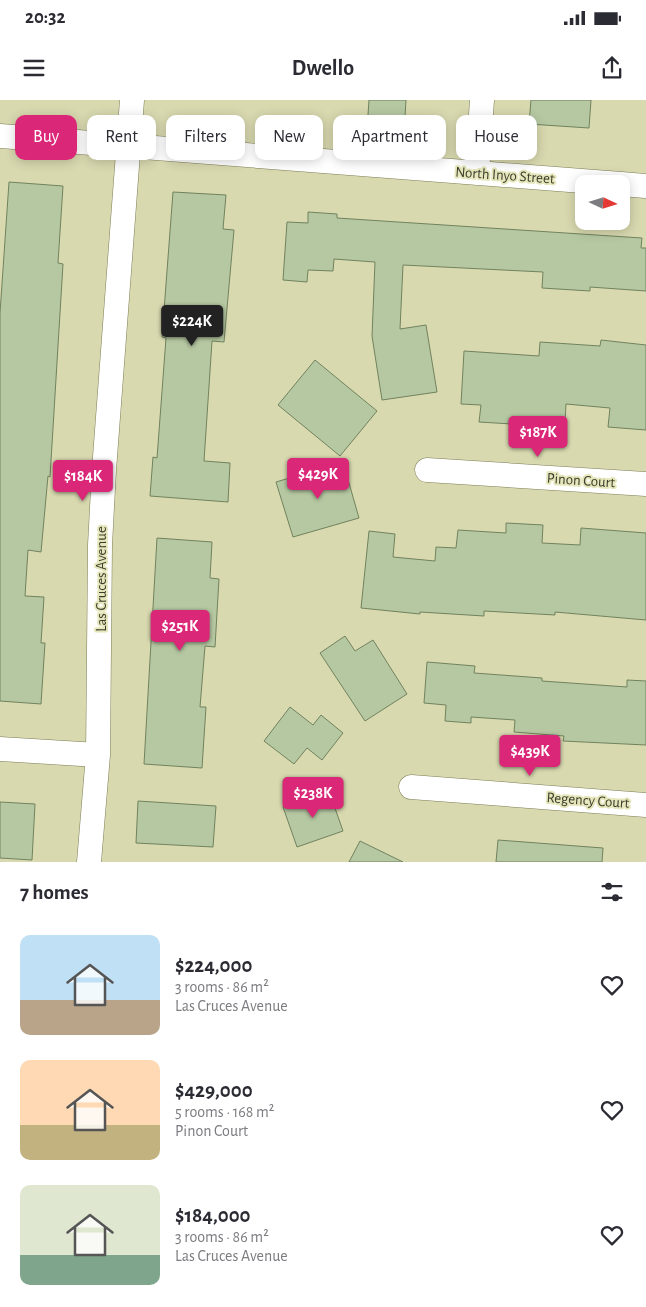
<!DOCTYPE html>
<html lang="en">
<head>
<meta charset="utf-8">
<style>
  body { margin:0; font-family:"Alegreya Sans",sans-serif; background:#f2f2f3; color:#2b2b33; height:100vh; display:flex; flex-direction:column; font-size:19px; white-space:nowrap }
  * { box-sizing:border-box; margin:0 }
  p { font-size:16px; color:#7c7c81 }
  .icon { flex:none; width:28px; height:28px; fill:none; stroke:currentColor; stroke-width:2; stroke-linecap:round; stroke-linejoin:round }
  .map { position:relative; height:762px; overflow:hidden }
  .details { display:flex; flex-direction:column; background:#fff; flex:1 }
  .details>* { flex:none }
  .banner { position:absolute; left:15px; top:15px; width:616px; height:45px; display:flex; gap:10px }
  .needle { width:32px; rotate:94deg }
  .buttons { position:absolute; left:575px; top:75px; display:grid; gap:10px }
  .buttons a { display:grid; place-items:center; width:55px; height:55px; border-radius:10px; background:#fff; box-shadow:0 2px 12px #0003; font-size:25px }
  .price { position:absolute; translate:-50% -42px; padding:0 11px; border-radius:5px; background:#db2777; color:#fff; font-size:16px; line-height:32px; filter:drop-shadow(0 1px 2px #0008) }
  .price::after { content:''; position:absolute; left:50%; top:30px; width:15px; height:11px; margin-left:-8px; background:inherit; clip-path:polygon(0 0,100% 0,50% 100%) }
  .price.current { background:#222; color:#fff }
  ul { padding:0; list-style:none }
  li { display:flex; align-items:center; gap:15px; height:125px; padding:0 20px }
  li span { display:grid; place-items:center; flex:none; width:140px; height:100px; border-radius:10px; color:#555 }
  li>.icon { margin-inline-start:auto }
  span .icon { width:60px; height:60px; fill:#fffc; stroke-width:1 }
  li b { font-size:21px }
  h2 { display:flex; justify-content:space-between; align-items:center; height:60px; padding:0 20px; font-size:21px }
  .tag { padding:0 18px; border-radius:10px; background:#fff; box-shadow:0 2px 12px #0003; font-size:18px; line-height:45px }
  .tag.current { background:#db2777; color:#fff }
  .status { display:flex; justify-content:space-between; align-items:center; height:35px; padding:0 25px; background:#fff; direction:ltr }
  .status svg { height:14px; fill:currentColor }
  header { display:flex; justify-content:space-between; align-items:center; height:65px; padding:0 20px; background:#fff; font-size:22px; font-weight:600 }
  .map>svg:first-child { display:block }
  .building { fill:#b6c8a2; stroke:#71825e }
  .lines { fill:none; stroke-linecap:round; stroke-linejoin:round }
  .minor-casing { stroke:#7d7d56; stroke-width:25 }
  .minor { stroke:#fff; stroke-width:24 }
  .labels { text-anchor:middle; stroke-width:4; stroke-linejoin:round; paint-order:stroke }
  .street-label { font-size:15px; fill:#3d3d2c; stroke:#e5e6bb }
</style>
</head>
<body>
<div class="status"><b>20:32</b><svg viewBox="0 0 49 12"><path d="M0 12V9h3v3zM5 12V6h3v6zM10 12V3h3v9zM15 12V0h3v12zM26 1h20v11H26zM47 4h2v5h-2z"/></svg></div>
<header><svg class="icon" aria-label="menu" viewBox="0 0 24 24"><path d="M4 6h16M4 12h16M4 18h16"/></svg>Dwello<svg class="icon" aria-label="share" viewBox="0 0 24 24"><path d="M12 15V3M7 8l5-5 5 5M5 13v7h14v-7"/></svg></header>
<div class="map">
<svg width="646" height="762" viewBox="0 0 646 762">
  <rect width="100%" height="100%" fill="#d8d9af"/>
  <path class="building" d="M 369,0 L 406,0 L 404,33 L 367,30 Z
    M 531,0 L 591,0 L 589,28 L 529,24 Z
    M 9,82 L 63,86 L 58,163 L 63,164 L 50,377 L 48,376 L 41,452 L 28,450 L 25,496 L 44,497 L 41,543 L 45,543 L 41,604 L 0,601 L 0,213 Z
    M 173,92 L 226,95 L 223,129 L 234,130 L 224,242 L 212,241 L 204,361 L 230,363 L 228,402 L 150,396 L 153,357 L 157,358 L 166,238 L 162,237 Z
    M 308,112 L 337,114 L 337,118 L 642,138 L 641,148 L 646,148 L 646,191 L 590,187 L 590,191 L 542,188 L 543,172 L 403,165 L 400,229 L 426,225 L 437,292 L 382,300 L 372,236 L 375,162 L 334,159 L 333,171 L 308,170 L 307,182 L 283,180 L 287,122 L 308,123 Z
    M 601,240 L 646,245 L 646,330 L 608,327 L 610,308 L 566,304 L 565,322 L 512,318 L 512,324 L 479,322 L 481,305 L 461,304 L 464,251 L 539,256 L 540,242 L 600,246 Z
    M 315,260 L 377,311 L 340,356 L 278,305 Z
    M 343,362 L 359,418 L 293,437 L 276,382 Z
    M 506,423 L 543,425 L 542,443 L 580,445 L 581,428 L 646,433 L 646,520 L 555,512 L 555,515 L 484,511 L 484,516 L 420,512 L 420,514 L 361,508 L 369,431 L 395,434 L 393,457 L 435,461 L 436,447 L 456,448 L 458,430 L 506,433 Z
    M 157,438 L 212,442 L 210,478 L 219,479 L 215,547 L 205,546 L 200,607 L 206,607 L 202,668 L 144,664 Z
    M 345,536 L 355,551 L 373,540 L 407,594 L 365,621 L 320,553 Z
    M 427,562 L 475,566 L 474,573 L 542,578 L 542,581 L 627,587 L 627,580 L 646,581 L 646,645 L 563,641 L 564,636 L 514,632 L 515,620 L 471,617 L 471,623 L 445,621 L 446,605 L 424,603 Z
    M 290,607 L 313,625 L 321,615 L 343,633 L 322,660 L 307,648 L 294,664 L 264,641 Z
    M 329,691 L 343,731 L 297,747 L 283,707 Z
    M 138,701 L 216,706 L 213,747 L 136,743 Z
    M 0,702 L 35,704 L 32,760 L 0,758 Z
    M 498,740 L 603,748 L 602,762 L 496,762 Z
    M 360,741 L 403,762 L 349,762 Z"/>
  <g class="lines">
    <defs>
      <path id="minor" d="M 0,36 L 621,84
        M 477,73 L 482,0
        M 621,84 L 646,86
        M 427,370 L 646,384
        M 0,649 L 98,655
        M 411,687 L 646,705
        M 89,762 L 98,655 L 100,445 L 104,370 L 132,0"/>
    </defs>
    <use href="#minor" class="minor-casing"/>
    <use href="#minor" class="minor"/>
  </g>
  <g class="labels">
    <g class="street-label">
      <text transform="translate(505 75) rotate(4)" y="5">North Inyo Street</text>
      <text transform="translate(581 380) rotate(4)" y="5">Pinon Court</text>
      <text transform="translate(101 479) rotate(-90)" y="5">Las Cruces Avenue</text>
      <text transform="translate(588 700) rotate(4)" y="5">Regency Court</text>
    </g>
  </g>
</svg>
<div class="buttons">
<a><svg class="needle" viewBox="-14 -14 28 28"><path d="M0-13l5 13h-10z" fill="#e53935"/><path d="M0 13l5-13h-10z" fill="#7c7c81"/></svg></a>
</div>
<b class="price current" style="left:192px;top:247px">$224K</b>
<b class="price" style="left:538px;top:358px">$187K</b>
<b class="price" style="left:318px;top:400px">$429K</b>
<b class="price" style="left:83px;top:402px">$184K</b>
<b class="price" style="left:180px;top:552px">$251K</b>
<b class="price" style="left:530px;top:677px">$439K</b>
<b class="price" style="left:313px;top:719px">$238K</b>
<div class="banner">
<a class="tag current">Buy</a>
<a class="tag">Rent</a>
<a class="tag">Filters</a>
<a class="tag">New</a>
<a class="tag">Apartment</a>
<a class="tag">House</a>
</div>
</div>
<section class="details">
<h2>7 homes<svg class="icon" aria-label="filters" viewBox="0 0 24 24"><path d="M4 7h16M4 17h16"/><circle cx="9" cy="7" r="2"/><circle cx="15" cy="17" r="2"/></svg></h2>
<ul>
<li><span style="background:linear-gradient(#bfe0f5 65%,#b9a48a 0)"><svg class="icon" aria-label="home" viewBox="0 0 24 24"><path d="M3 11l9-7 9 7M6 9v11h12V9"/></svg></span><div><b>$224,000</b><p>3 rooms · 86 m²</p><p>Las Cruces Avenue</p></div><svg class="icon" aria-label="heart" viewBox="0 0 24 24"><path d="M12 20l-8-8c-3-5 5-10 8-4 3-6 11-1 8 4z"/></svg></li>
<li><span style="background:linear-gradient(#ffd9b3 65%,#c2b280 0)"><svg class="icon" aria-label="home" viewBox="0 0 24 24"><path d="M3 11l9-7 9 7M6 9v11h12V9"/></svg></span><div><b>$429,000</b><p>5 rooms · 168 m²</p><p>Pinon Court</p></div><svg class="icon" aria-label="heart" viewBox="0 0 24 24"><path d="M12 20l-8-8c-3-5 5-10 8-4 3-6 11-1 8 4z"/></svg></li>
<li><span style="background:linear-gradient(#dfe7d0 70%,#7fa58c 0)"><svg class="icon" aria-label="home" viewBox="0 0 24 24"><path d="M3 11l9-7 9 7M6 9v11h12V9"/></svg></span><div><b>$184,000</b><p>3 rooms · 86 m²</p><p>Las Cruces Avenue</p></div><svg class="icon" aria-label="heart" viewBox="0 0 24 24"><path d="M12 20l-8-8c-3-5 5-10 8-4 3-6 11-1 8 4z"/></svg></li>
</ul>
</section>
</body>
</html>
